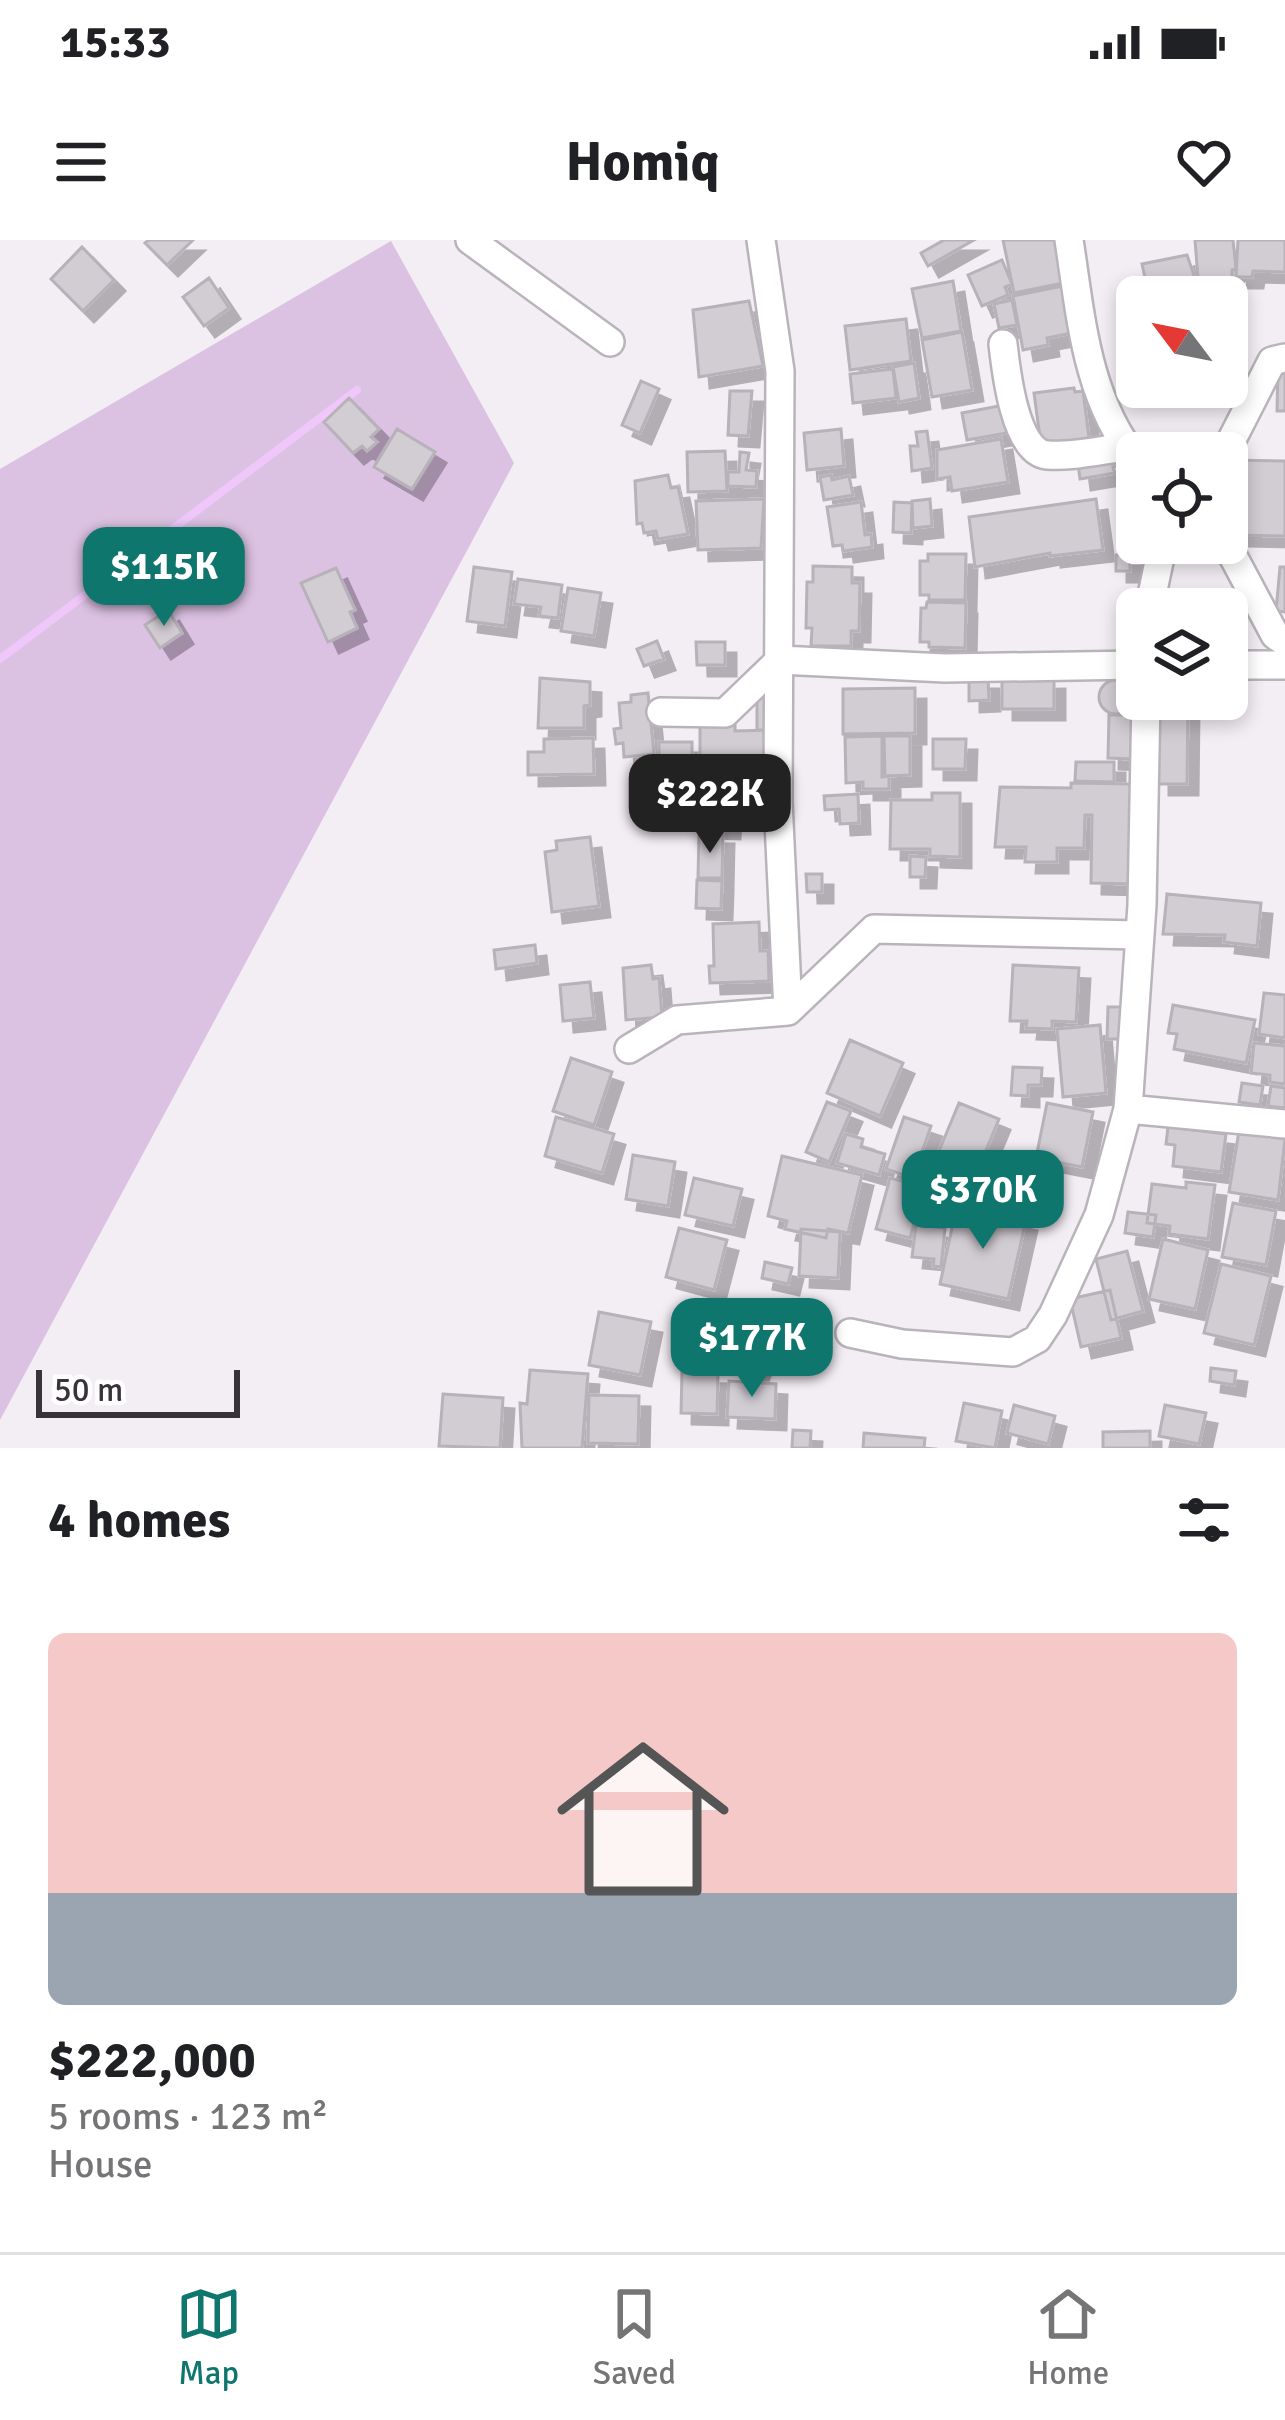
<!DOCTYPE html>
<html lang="en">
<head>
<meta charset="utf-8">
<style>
  body { margin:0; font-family:Signika,sans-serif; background:#f6f6f6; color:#202124; height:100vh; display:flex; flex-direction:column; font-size:45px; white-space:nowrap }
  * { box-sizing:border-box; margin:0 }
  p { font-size:39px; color:#757577 }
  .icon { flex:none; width:66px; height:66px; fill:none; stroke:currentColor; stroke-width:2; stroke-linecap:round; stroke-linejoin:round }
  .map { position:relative; height:1208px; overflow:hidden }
  .drawer { display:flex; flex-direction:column; background:#fff; flex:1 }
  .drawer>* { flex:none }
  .needle { width:78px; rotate:302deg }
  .controls { position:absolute; left:1116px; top:36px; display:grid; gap:24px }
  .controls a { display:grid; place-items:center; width:132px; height:132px; border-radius:18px; background:#fff; box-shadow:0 6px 18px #0003; font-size:60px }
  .scale { position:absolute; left:36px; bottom:30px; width:204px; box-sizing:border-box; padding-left:12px; border:6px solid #363437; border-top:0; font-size:33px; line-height:42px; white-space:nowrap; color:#363437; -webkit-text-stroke:9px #fefcff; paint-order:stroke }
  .price { position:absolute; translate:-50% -102px; padding:0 27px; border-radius:24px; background:#0f766e; color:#fff; font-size:39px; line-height:78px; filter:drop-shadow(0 3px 6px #0008) }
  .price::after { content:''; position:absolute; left:50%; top:72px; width:36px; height:27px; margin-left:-18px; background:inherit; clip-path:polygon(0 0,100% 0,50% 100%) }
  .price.current { background:#222; color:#fff }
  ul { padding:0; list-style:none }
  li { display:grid; align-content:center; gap:24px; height:636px; padding:0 48px }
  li+li { border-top:3px solid #e0e0e0 }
  li span { display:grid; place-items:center; height:372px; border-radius:18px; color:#555 }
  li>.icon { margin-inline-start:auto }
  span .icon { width:216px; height:216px; fill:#fffc; stroke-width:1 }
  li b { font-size:51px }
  h2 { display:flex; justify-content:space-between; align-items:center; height:144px; padding:0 48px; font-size:51px }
  .status { display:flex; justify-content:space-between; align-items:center; height:84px; padding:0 60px; background:#fff; direction:ltr }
  .status svg { height:33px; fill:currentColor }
  header { display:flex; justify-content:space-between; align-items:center; height:156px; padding:0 48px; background:#fff; font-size:54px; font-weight:700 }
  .tab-bar { display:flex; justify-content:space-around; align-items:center; height:168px; border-top:3px solid #e0e0e0; background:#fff; font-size:33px; color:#757577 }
  .tab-bar a { display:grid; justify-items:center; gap:6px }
  .tab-bar .current { color:#0f766e }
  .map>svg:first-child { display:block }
  .green { fill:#dbc1e2 }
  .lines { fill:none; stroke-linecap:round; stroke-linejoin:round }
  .stream { stroke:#efc7fa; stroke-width:8 }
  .building { fill:#d2ccd3; stroke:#b7b2b9; stroke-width:3; filter:url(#shadow) }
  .minor-casing { stroke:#b9b4bb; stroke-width:32 }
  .minor { stroke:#fff; stroke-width:27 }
</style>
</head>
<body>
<div class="status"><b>15:33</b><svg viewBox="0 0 49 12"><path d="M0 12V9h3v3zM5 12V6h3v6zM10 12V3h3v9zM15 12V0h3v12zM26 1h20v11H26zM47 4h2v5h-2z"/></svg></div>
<header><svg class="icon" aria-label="menu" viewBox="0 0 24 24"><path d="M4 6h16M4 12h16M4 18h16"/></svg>Homiq<svg class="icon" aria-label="heart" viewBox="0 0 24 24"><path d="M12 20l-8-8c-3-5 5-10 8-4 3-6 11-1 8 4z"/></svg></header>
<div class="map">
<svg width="1285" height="1208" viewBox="0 0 1285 1208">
  <defs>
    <filter id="shadow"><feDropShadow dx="11" dy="11" stdDeviation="0" flood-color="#0004"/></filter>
  </defs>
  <rect width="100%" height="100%" fill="#f3edf4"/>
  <path class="green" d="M 391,1 L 514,223 L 0,1180 L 0,229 Z"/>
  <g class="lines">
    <path class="stream" d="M 0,419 L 357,150"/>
  </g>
  <path class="building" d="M 149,0 L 193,0 L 167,25 L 145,3 Z
    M 944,0 L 974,0 L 928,26 L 921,13 Z
    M 1003,0 L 1060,0 L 1063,43 L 1014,53 Z
    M 1195,0 L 1233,0 L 1236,29 L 1232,30 L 1232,38 L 1198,38 Z
    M 1238,0 L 1285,0 L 1285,32 L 1253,31 L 1252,37 L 1236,37 Z
    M 82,7 L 114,40 L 83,71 L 51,39 Z
    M 1187,15 L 1198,47 L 1205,46 L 1207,57 L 1137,57 L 1137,64 L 1132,41 L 1145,38 L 1142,24 Z
    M 1002,20 L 1012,44 L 1005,47 L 1008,55 L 982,66 L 968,35 Z
    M 209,38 L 229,68 L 204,86 L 183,57 Z
    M 953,41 L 961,91 L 922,98 L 912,49 Z
    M 1063,46 L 1072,93 L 1047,98 L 1048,105 L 1023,110 L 1013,56 Z
    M 1012,60 L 1017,85 L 999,88 L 994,64 Z
    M 749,61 L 763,126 L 699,137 L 693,70 Z
    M 906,79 L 911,121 L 850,130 L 845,86 Z
    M 962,92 L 972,150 L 932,157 L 922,100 Z
    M 914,123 L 919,158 L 899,162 L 893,127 Z
    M 1278,126 L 1285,126 L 1285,171 L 1277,171 Z
    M 893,129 L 896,158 L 853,163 L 850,134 Z
    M 641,141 L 659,149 L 640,193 L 622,185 Z
    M 1074,148 L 1075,152 L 1083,151 L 1089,198 L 1041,205 L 1034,153 Z
    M 730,151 L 752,151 L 748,196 L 728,195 Z
    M 349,158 L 379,189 L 371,197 L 377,202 L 367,211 L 362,206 L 353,213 L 324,182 Z
    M 1009,164 L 1007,193 L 967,200 L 962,173 Z
    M 397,189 L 435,212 L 412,249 L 374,227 Z
    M 841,189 L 844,226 L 807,230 L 804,193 Z
    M 927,191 L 932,228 L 912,231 L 910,206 L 918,206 L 916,192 Z
    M 1001,199 L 1008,242 L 952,251 L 950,237 L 937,239 L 937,210 Z
    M 725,211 L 727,251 L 688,252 L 687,212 Z
    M 740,212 L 749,213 L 746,230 L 757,231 L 756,247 L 728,246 L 728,232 L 739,232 Z
    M 1121,219 L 1122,225 L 1113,227 L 1115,233 L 1080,239 L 1078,224 Z
    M 1227,220 L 1285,221 L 1285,296 L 1236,295 L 1237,258 L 1227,258 Z
    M 668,235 L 671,248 L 678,247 L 688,294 L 658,299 L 656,291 L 644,293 L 642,283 L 637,284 L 635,241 Z
    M 831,235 L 832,240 L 849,236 L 853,255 L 824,260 L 820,237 Z
    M 764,259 L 761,308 L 698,310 L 696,261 Z
    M 930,259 L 932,286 L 913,288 L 912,261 Z
    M 1096,259 L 1103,310 L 1050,316 L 1050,313 L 975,327 L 969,277 Z
    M 861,262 L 865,295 L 871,294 L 872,307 L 843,311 L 842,305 L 833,306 L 827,267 Z
    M 894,262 L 912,263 L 911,293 L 893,292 Z
    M 928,314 L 966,314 L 965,360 L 929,360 L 929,355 L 920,355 L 920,321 L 928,321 Z
    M 1116,315 L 1130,315 L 1130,331 L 1116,331 Z
    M 813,326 L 852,327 L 852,343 L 860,343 L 859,391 L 851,391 L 851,406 L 811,406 L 812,388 L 806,388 L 807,342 L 813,342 Z
    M 474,327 L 512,332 L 505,386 L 467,381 Z
    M 1280,327 L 1285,327 L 1285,372 L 1276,371 Z
    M 336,328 L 355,370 L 350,372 L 357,388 L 328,402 L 301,343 Z
    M 518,339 L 562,345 L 558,378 L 539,376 L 541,367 L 514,364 Z
    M 568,348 L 601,353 L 594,396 L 561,391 Z
    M 927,362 L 966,363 L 965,408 L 929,407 L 929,402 L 920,402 L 921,368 L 926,368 Z
    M 168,370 L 182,393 L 160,408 L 145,385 Z
    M 657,401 L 664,419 L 644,426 L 637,409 Z
    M 696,402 L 725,402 L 725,425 L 697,425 Z
    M 540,438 L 590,442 L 590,465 L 584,466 L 584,488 L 538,488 Z
    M 969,438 L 988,438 L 989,460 L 969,461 Z
    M 1054,438 L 1054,469 L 1002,469 L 1002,439 Z
    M1099 457a17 17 0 1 1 34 0a17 17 0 1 1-34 0Z
    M 915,448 L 915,493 L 843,494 L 843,449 Z
    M 757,449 L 776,449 L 767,490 L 757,490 Z
    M 648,453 L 654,514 L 624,517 L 623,503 L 616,504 L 614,489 L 621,488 L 619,463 L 631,462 L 631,455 Z
    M 1158,459 L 1188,459 L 1187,544 L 1158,544 Z
    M 1109,475 L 1134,475 L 1133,519 L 1108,518 Z
    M 700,483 L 735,483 L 735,491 L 773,490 L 768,535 L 700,536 Z
    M 882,496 L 882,537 L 889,536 L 889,549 L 863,549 L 863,542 L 846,543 L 845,497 Z
    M 884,496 L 910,496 L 910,535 L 885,536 Z
    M 593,498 L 594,534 L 528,535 L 528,512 L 544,512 L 544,499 Z
    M 933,499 L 966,499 L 965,529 L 933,529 Z
    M 659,502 L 692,502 L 692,538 L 664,538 L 664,532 L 659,532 Z
    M 1076,522 L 1114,522 L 1114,542 L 1075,541 Z
    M 1071,543 L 1134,544 L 1132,644 L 1091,643 L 1092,575 L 1085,575 L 1084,608 L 1057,608 L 1057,622 L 1025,622 L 1026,607 L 995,607 L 1000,547 L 1071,548 Z
    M 932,553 L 960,553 L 960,617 L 930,616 L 930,609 L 890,609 L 891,560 L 932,560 Z
    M 858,554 L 859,583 L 840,584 L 839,569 L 825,570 L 824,556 Z
    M 720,560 L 730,560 L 729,588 L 704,587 L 705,568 L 719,569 Z
    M 699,593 L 723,593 L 722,638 L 698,638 Z
    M 590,597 L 599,666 L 552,672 L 545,612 L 557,610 L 556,601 Z
    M 910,616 L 926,617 L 925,637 L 910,637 Z
    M 806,634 L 822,634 L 822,652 L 807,652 Z
    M 697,640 L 722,641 L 721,669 L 696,668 Z
    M 1167,654 L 1261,663 L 1257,706 L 1224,702 L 1225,695 L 1163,694 Z
    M 759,682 L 760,711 L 768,711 L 769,741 L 710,743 L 709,726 L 714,726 L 713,684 Z
    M 535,705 L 537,723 L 496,729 L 494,710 Z
    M 651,725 L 653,739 L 659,738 L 662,777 L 626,780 L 623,728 Z
    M 1013,725 L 1079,728 L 1076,782 L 1052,781 L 1052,789 L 1026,788 L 1027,781 L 1010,781 Z
    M 590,742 L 594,778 L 563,781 L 560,745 Z
    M 1264,753 L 1285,755 L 1285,798 L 1259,794 Z
    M 1173,765 L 1255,780 L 1246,823 L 1174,809 L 1177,794 L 1168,793 Z
    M 1108,767 L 1130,767 L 1130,799 L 1107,799 Z
    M 1100,785 L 1106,853 L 1063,857 L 1057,789 Z
    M 850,800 L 903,823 L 880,876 L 827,853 Z
    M 1254,803 L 1285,806 L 1285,844 L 1270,842 L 1270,835 L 1251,833 Z
    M 571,818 L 612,832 L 594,885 L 553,871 Z
    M 1013,827 L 1042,828 L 1041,845 L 1028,845 L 1028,856 L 1011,855 Z
    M 1242,843 L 1263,846 L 1260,865 L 1239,862 Z
    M 1271,846 L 1285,848 L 1285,868 L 1268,866 Z
    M 827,862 L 851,871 L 829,922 L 806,912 Z
    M 959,863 L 999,879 L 979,927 L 939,911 Z
    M 1047,863 L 1093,872 L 1082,927 L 1036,918 Z
    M 556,877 L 614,894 L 602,933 L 545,916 Z
    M 904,877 L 931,886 L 913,938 L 886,929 Z
    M 1168,887 L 1226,894 L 1221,932 L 1173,926 L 1175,905 L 1166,904 Z
    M 1239,891 L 1285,899 L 1278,960 L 1229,952 Z
    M 846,894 L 863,899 L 861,907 L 885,914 L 879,935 L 837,923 Z
    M 633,915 L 675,922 L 668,966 L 626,959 Z
    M 782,916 L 862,935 L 848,993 L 828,989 L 826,998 L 785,989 L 787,981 L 768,976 Z
    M 694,938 L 742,949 L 733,986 L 685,975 Z
    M 890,938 L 924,947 L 910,998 L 876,989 Z
    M 1186,942 L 1215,945 L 1208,999 L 1169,994 L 1170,986 L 1147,983 L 1152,944 L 1186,948 Z
    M 1233,963 L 1276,971 L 1266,1025 L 1222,1017 Z
    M 957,965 L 1026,980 L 1008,1059 L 940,1044 Z
    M 1128,972 L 1156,975 L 1153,997 L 1125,993 Z
    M 916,985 L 945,988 L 941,1027 L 933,1026 L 934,1019 L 912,1017 Z
    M 679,988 L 727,1000 L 714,1050 L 666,1037 Z
    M 801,989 L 840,992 L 838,1038 L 799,1036 Z
    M 1163,999 L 1208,1010 L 1195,1069 L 1149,1059 Z
    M 1127,1011 L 1143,1071 L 1111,1080 L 1096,1019 Z
    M 765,1022 L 792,1028 L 788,1044 L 762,1038 Z
    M 1221,1024 L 1271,1036 L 1254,1105 L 1204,1093 Z
    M 1110,1050 L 1121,1098 L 1081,1107 L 1070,1059 Z
    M 599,1072 L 651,1082 L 640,1135 L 589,1125 Z
    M 729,1082 L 770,1097 L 756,1133 L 716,1118 Z
    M 1211,1128 L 1236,1131 L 1234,1145 L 1210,1141 Z
    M 530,1130 L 588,1134 L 582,1208 L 522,1208 L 520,1163 L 527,1164 Z
    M 682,1132 L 718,1133 L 717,1174 L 681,1173 Z
    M 729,1141 L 776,1144 L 775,1179 L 727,1177 Z
    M 443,1154 L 503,1158 L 500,1208 L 439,1206 Z
    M 589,1155 L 639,1156 L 638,1204 L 588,1203 Z
    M 964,1163 L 1002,1171 L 995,1208 L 956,1201 Z
    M 1014,1165 L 1055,1176 L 1048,1204 L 1007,1193 Z
    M 1165,1165 L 1206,1173 L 1199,1204 L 1159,1196 Z
    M 793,1190 L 811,1191 L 810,1208 L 792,1208 Z
    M 1150,1191 L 1150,1208 L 1103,1208 L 1103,1192 Z
    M 864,1193 L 925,1198 L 924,1208 L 863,1208 Z"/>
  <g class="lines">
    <defs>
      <path id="minor" d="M 470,0 L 610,102
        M 761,0 L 780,131 L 778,561 L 788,771
        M 1069,0 C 1081,77 1086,158 1137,221
        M 1003,104 C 1006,131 1015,212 1047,215 C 1072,217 1101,210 1126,207
        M 1225,213 L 1272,121 L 1285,118
        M 1226,303 L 1275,395 L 1285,402
        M 1149,369 L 1163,303
        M 1227,425 L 1285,425
        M 661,472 L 725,473 L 780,420 L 945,428 L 1137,425
        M 629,809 L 677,780 L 788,771 L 874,689 L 1139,695
        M 1128,869 L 1285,884
        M 850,1093 L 902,1104 L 1013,1112 L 1037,1099 L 1053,1075 L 1099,975 L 1128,869 L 1142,665 L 1146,459"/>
    </defs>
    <use href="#minor" class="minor-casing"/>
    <use href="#minor" class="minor"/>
  </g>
</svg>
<div class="controls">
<a><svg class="needle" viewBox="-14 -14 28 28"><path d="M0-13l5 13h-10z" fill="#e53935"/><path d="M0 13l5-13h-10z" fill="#757577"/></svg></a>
<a><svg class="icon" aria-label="locate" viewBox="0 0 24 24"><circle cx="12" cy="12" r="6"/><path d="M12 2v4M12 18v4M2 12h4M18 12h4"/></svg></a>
<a><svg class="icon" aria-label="layers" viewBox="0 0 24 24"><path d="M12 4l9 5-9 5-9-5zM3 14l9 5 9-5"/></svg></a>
</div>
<div class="scale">50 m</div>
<b class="price" style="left:164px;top:389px">$115K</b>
<b class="price current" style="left:710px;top:616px">$222K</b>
<b class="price" style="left:983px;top:1012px">$370K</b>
<b class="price" style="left:752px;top:1160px">$177K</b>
</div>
<section class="drawer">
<h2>4 homes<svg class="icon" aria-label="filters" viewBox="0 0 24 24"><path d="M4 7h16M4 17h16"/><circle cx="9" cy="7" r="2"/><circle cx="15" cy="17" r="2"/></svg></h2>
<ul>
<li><span style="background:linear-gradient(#f6c9c9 70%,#9aa5b1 0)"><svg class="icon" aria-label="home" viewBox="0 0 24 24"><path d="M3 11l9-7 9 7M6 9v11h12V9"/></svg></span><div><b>$222,000</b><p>5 rooms · 123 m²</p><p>House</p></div></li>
</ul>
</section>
<nav class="tab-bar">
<a class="current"><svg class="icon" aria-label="map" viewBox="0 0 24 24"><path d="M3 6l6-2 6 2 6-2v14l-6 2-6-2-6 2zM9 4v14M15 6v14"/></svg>Map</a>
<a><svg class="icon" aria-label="saved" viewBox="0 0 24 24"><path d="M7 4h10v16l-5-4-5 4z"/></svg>Saved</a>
<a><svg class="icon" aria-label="home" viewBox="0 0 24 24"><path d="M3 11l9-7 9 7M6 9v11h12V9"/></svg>Home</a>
</nav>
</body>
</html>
